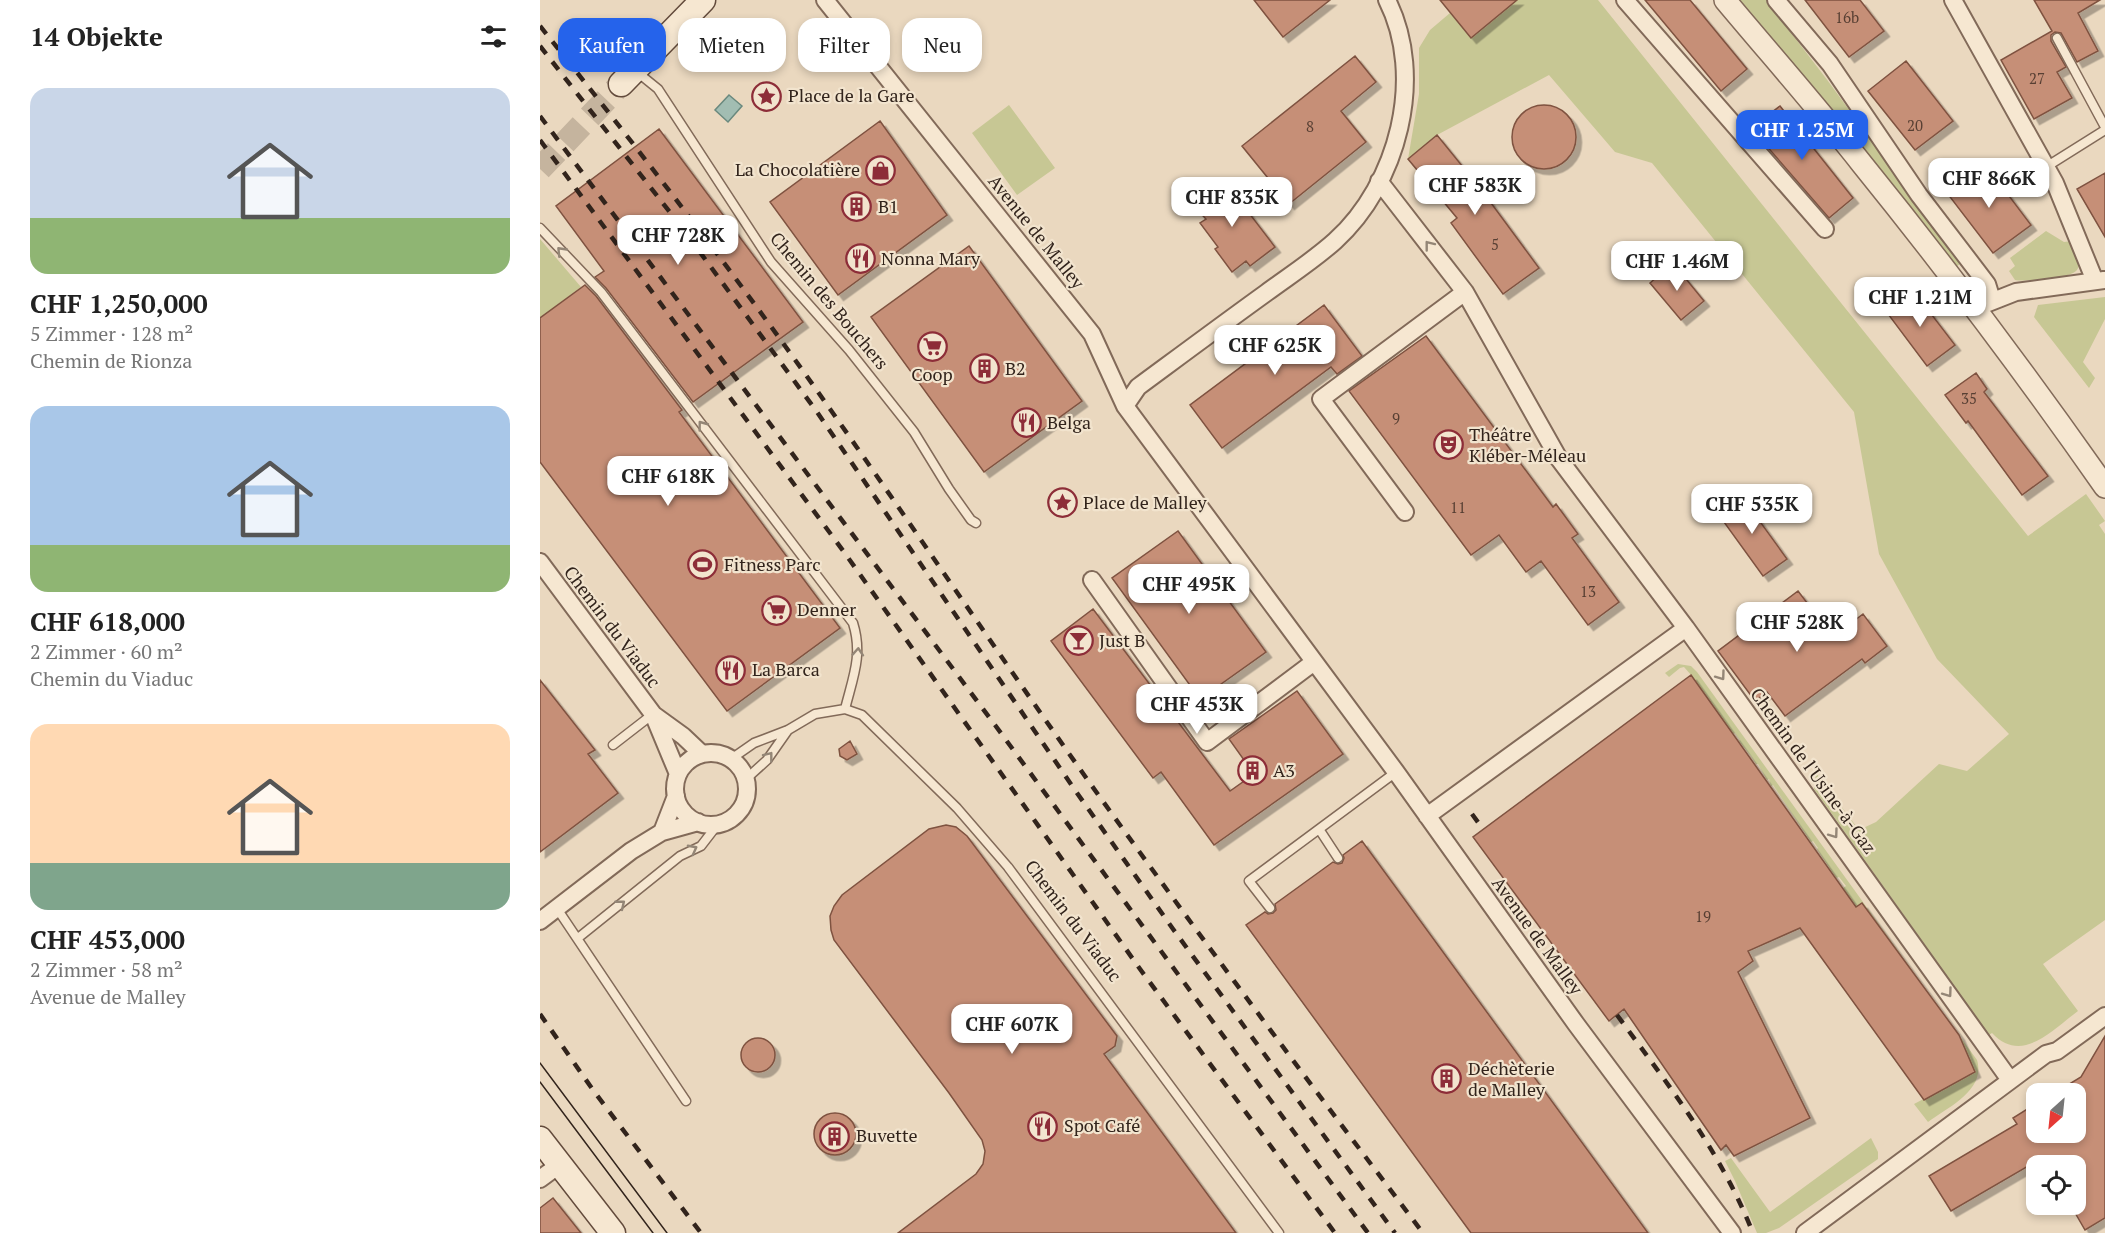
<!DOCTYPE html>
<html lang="de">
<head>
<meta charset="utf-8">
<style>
  body { margin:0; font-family:"PT Serif",serif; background:#f2f2f2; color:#222; height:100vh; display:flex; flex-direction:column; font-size:22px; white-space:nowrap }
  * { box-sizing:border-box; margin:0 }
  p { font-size:20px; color:#767676 }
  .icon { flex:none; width:33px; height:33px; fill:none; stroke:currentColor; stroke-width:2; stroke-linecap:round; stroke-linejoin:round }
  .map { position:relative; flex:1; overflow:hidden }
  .drawer { display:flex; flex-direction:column; background:#fff; width:540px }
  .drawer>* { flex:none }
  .top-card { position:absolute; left:18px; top:18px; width:570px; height:54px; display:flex; gap:12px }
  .needle { width:39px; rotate:207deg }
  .tools { position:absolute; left:1486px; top:1083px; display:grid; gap:12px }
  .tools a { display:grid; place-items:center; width:60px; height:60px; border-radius:12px; background:#fff; box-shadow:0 3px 9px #0003; font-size:30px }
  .price { position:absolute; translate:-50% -51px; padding:0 14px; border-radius:12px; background:#fff; color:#222; font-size:20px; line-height:39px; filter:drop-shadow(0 2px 3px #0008) }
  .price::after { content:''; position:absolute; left:50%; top:36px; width:18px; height:14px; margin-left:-9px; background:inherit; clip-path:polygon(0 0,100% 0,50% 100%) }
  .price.selected { background:#2563eb; color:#fff }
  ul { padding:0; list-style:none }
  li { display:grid; align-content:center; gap:12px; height:318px; padding:0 30px }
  li span { display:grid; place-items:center; height:186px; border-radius:18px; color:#555 }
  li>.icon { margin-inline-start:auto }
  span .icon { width:108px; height:108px; fill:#fffc; stroke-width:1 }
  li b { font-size:26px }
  h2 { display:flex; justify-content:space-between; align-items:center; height:72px; padding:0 30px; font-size:26px }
  .chip { padding:0 21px; border-radius:18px; background:#fff; box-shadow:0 3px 9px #0003; font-size:21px; line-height:54px }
  .chip.selected { background:#2563eb; color:#fff }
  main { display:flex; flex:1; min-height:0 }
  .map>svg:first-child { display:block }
  .green { fill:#c7c794 }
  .water { fill:#a2bdb2; stroke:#6a897e; stroke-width:1.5 }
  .building { fill:#c68f77; stroke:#7f5240; stroke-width:1.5; filter:url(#shadow) }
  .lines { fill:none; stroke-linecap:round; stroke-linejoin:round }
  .secondary-tunnel { stroke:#c5b49e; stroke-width:24; stroke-dasharray:24 12; stroke-linecap:butt }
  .service-casing { stroke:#826a59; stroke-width:11 }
  .minor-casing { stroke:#826a59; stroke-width:20 }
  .tertiary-casing { stroke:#826a59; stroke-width:24 }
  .secondary-casing { stroke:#634b3c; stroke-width:27 }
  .service { stroke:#f6e7d1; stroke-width:8 }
  .minor { stroke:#f6e7d1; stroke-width:16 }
  .tertiary { stroke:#f6e7d1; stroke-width:21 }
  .secondary { stroke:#f6e7d1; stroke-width:24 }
  .tram { stroke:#32241c; stroke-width:1.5 }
  .rail { stroke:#32241c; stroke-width:4.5; stroke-dasharray:10 10; stroke-linecap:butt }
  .oneway { stroke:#948676 }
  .labels { text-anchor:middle; stroke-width:4.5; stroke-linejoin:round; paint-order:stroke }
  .number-label { font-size:15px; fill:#573f33 }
  .poi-label { font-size:18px; fill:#32241c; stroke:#f2e4ce; text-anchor:start }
  .street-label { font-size:18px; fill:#32241c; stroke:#f2e4ce }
</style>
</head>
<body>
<main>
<section class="drawer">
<h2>14 Objekte<svg class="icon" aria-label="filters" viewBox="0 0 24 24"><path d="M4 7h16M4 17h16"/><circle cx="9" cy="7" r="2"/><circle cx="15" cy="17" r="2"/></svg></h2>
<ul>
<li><span style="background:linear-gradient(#c9d6e8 70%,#8fb573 0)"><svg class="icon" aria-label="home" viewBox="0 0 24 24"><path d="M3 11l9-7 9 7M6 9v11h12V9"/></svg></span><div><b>CHF 1,250,000</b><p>5 Zimmer · 128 m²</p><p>Chemin de Rionza</p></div></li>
<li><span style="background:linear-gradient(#a9c7e8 75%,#8fb573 0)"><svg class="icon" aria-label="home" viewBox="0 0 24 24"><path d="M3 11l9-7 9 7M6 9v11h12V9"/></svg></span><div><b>CHF 618,000</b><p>2 Zimmer · 60 m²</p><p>Chemin du Viaduc</p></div></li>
<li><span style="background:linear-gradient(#ffd9b3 75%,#7fa58c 0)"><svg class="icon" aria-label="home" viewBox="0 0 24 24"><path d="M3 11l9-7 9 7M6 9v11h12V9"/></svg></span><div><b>CHF 453,000</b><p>2 Zimmer · 58 m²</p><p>Avenue de Malley</p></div></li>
</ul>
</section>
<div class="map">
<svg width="1565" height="1233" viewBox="0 0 1565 1233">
  <defs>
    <filter id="shadow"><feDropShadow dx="5.5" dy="5.5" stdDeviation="0" flood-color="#0004"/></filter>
  </defs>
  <rect width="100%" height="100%" fill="#ead8bf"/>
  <path class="green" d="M 977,0 L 1058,0 L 1488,536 L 1546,494 L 1565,521 L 1559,525 L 1565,534 L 1565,920 L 1503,964 L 1538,1011 C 1512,1030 1482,1065 1452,1033 L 1449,1035 L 1274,789 L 1276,773 L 1319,830 L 1336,822 L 1399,764 L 1427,771 L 1469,734 L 1397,659 L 1339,554 L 1314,412 L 1112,163 L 1075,152 L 1009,75 L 897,135 L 868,159 L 879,94 L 879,48 L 890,30 L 910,13 L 931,38 Z
    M 1200,0 L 1226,0 L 1288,81 L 1421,263 L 1416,267 L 1283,100 Z
    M 469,105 L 515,168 L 477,195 L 432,133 Z
    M 1506,231 L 1524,242 L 1532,241 L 1540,261 C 1539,266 1538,271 1533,273 C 1523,278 1486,282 1475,280 L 1469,271 L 1475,266 L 1470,258 Z
    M 0,239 L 41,287 L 0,318 Z
    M 1565,297 L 1565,319 L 1543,362 L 1555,378 L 1549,388 L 1494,317 L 1498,305 Z
    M 1138,664 L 1151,666 L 1157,672 L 1437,1060 C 1446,1090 1408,1107 1388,1122 L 1374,1104 L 1435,1072 L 1419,1035 L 1316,907 L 1303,888 L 1306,886 L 1299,877 L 1296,878 L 1277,849 L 1278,848 L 1273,841 L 1271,842 L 1233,785 L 1231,786 L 1229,779 L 1227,780 L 1218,764 L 1216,764 L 1211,756 L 1199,741 L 1200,740 L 1195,733 L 1193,734 L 1151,675 L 1144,667 L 1140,668 L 1129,677 L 1125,673 Z
    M 1331,1138 L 1338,1152 L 1338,1159 L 1239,1228 L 1226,1233 L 1217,1233 L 1195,1181 L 1185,1161 L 1191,1158 L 1230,1212 Z"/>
  <path class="water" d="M 189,95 L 202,106 L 188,122 L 175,110 Z"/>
  <path class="building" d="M 714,0 L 790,0 L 743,37 Z
    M 900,0 L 977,0 L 931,38 Z
    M 1105,0 L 1150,0 L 1207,69 L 1181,91 Z
    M 1265,0 L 1320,0 L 1344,31 L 1309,57 Z
    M 1494,0 L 1560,0 L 1538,13 L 1558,51 L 1537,62 L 1521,33 L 1515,32 L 1511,35 L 1511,41 L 1526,67 L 1517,72 L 1532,98 L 1494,119 L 1461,60 L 1512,31 Z
    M 815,56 L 836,82 L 801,111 L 826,142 L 749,204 L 702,146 Z
    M 1366,61 L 1413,121 L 1375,150 L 1328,91 Z
    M972 137a32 32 0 1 1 64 0a32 32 0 1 1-64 0Z
    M 1240,106 L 1313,198 L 1289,218 L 1211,128 Z
    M 340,121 L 407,215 L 298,295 L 230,202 Z
    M 119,129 L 263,322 L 153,402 L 66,288 L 55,277 L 64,271 L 16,206 Z
    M 897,135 L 940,188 L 999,268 L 963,294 L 911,223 L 917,218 L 868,159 Z
    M 1445,164 L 1491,225 L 1453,253 L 1407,193 Z
    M 1565,173 L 1565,237 L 1537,189 Z
    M 679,181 L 691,200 L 696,196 L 735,247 L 710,266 L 706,261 L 692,272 L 675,249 L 678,247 L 660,223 L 666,219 L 652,204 Z
    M 429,246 L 542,401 L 444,472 L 331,317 Z
    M 1133,263 L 1164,301 L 1141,320 L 1110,283 Z
    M 45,285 L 56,296 L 142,410 L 139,412 L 300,628 L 187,711 L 0,462 L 0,318 Z
    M 1372,289 L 1415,345 L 1387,366 L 1345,310 Z
    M 784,305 L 822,356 L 797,374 L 791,367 L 682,448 L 650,405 Z
    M 886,336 L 1013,507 L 1016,504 L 1038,534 L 1032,538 L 1079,602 L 1048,625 L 1001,561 L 986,572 L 959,535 L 931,555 L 809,391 Z
    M 1436,373 L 1447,389 L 1444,392 L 1508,476 L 1482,495 L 1428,421 L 1426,423 L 1405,395 Z
    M 1200,494 L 1247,559 L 1223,576 L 1176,511 Z
    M 638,531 L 726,652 L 660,699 L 572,578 Z
    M 1258,591 L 1293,637 L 1323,614 L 1347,646 L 1325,663 L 1322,659 L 1245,716 L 1227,692 L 1215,701 L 1178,651 Z
    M 553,609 L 690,791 L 714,774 L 689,739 L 757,691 L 803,754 L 674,845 L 621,772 L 613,778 L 511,641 Z
    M 1151,675 L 1316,907 L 1322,903 L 1419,1035 L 1435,1072 L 1384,1100 L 1260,928 L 1208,951 L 1213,961 L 1198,972 L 1270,1118 L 1194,1156 L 1186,1145 L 1181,1150 L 1084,1009 L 1069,1021 L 933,837 Z
    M 0,680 L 55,750 L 48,754 L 78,793 L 0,852 Z
    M 310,741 L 317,754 L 307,760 L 300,756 L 299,749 Z
    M 406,825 L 416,827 L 427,836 L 577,1036 L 575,1046 L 564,1054 L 696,1233 L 358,1233 L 436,1174 L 443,1164 L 445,1151 L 442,1140 L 409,1093 L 294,940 L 291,930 L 290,916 L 294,906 L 302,895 L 389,829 Z
    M 822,841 L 1108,1233 L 931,1233 L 706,925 L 725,912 L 728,914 L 733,913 L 736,910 L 735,904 L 793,862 L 798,864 L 802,863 L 804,858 L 803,855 Z
    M 1565,1036 L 1565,1218 L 1545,1230 L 1530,1204 L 1536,1204 L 1536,1166 L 1507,1166 L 1502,1158 L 1411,1211 L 1389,1176 L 1477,1124 L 1473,1118 L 1497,1103 L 1497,1132 L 1536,1132 L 1536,1094 L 1513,1094 L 1541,1077 Z
    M201 1055a17 17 0 1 1 34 0a17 17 0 1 1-34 0Z
    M274 1134a21 21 0 1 1 42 0a21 21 0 1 1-42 0Z
    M 13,1198 L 41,1233 L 0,1233 L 0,1208 Z"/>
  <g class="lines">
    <path class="secondary-tunnel" d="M 0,169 L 81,84"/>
    <defs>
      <path id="service" d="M 1517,38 L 1565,127
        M 97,72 L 118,89 L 231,262 L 309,350 L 374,432 L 409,489 L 431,520 L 436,523
        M 1506,167 L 1565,130
        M 0,228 L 61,292 L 313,623 C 323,655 313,677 305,709
        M 73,745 L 113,714
        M 191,759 L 214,743 L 248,730 L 275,714 L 305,709 L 322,715 L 417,808 L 468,867 L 739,1233
        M 206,779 L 227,760 L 248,730
        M 779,829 L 798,858
        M 16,907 L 146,1101
        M 730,908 L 709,881 L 856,772
        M 38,938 L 140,856 L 161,846 L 178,824"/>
      <path id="minor" d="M 285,0 L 552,334 L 585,406 L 856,772 L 1036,1024 L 1192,1233
        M 1085,0 L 1285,229
        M 1236,0 L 1290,64 L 1379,195 L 1447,284 L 1452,300
        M 1413,0 L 1515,183 L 1555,281
        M 839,181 L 925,292
        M 1443,305 L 1476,292 L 1564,280
        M 585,406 L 598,387 C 640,356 683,324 726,293 C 749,276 774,260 795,241 C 858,184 886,77 847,0
        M 865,512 L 781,399 L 925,292 L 1019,459 L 1146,628 L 1470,1080
        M 0,562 L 113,714 L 138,774
        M 552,580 L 667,742 L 774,662
        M 114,715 L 143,736 L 162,754
        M135 789a36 36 0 1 1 72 0a36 36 0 1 1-72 0Z
        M 887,816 L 1146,628
        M 122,832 L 136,796
        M 0,921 L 91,851 L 122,832 L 158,822
        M 0,1179 L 19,1165
        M 1265,1233 L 1506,1054 L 1517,1051 L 1565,1016"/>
      <path id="tertiary" d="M 1185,0 C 1231,55 1278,108 1322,164 C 1407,269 1488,377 1565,487"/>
      <path id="secondary" d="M 81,84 L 163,0
        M 0,1139 L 73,1233"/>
    </defs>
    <use href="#service" class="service-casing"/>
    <use href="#minor" class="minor-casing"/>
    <use href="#tertiary" class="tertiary-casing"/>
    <use href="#secondary" class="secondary-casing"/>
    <use href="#service" class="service"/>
    <use href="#minor" class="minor"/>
    <use href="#tertiary" class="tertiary"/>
    <use href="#secondary" class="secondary"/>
    <path class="tram" d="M 0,1063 L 127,1233
      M 0,1082 L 113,1233"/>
    <path class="rail" d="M 0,26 C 100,151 198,278 290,409 C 378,534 463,661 552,786 C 660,937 771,1085 883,1233
      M 0,46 L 143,229 L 277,412 L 537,793 L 633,929 L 855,1233
      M 0,116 L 455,725 L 828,1233
      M 0,140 L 304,552 L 600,969 L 795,1233
      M 932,814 L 943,829
      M 0,1014 L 53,1090 L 161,1233
      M 1077,1015 C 1129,1086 1180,1150 1213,1233"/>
  </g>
  <defs><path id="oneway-chevron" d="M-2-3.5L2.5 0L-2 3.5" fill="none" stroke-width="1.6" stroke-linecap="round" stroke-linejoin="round" transform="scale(1.5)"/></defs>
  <g class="oneway">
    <use href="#oneway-chevron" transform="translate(889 245) rotate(-128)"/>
    <use href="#oneway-chevron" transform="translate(21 251) rotate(-134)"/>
    <use href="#oneway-chevron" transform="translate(162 425) rotate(-127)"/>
    <use href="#oneway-chevron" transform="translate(318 652) rotate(-86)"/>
    <use href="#oneway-chevron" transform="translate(1181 676) rotate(54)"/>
    <use href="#oneway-chevron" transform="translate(229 756) rotate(-52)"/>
    <use href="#oneway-chevron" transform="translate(1294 834) rotate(54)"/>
    <use href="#oneway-chevron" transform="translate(153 849) rotate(-28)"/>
    <use href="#oneway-chevron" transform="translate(81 904) rotate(-39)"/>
    <use href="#oneway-chevron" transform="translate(1408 993) rotate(54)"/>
  </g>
  <defs>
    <symbol id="sight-ring" viewBox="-11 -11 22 22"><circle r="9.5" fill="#f2e4ce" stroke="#8d2d38" stroke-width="1.5"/><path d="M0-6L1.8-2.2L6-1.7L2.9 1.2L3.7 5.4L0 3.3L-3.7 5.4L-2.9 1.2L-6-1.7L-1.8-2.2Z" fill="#8d2d38"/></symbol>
    <symbol id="shop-ring" viewBox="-11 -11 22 22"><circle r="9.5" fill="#f2e4ce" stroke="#8d2d38" stroke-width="1.5"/><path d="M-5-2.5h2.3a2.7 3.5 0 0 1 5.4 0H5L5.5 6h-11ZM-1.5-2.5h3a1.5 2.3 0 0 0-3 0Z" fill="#8d2d38"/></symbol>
    <symbol id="building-ring" viewBox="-11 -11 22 22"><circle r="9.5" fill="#f2e4ce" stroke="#8d2d38" stroke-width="1.5"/><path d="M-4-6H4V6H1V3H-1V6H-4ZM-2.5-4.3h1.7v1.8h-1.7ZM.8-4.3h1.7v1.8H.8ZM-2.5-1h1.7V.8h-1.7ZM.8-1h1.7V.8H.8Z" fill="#8d2d38"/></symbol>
    <symbol id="restaurant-ring" viewBox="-11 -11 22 22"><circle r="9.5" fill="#f2e4ce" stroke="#8d2d38" stroke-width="1.5"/><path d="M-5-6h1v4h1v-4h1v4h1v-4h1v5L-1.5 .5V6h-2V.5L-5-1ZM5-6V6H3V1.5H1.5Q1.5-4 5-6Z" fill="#8d2d38"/></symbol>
    <symbol id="supermarket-ring" viewBox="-11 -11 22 22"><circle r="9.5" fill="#f2e4ce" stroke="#8d2d38" stroke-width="1.5"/><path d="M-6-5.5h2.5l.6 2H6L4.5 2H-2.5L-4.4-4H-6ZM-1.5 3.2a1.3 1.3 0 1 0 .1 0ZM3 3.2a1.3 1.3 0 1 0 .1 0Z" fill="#8d2d38"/></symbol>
    <symbol id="theatre-ring" viewBox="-11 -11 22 22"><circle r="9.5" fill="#f2e4ce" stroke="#8d2d38" stroke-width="1.5"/><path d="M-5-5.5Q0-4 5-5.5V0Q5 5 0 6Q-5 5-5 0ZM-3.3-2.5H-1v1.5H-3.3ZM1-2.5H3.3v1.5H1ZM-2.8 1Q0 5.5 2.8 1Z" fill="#8d2d38"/></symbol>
    <symbol id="stadium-ring" viewBox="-11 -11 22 22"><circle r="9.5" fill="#f2e4ce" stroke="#8d2d38" stroke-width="1.5"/><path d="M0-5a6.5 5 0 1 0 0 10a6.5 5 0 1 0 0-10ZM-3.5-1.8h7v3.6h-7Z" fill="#8d2d38"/></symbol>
    <symbol id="bar-ring" viewBox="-11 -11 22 22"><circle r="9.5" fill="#f2e4ce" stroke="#8d2d38" stroke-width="1.5"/><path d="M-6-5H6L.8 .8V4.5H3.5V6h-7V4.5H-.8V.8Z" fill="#8d2d38"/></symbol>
  </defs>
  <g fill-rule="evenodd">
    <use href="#sight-ring" x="210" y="80" width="33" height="33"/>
    <use href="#shop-ring" x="324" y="154" width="33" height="33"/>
    <use href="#building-ring" x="300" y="190" width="33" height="33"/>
    <use href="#restaurant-ring" x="304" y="242" width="33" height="33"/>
    <use href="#supermarket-ring" x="376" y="330" width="33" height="33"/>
    <use href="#building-ring" x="428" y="352" width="33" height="33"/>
    <use href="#restaurant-ring" x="470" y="406" width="33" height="33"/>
    <use href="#theatre-ring" x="892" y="428" width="33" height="33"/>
    <use href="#sight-ring" x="506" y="486" width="33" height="33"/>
    <use href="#stadium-ring" x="146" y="548" width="33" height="33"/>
    <use href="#supermarket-ring" x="220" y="594" width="33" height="33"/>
    <use href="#bar-ring" x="522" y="624" width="33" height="33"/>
    <use href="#restaurant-ring" x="174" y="654" width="33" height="33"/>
    <use href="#building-ring" x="696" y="754" width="33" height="33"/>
    <use href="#building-ring" x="890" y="1062" width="33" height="33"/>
    <use href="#restaurant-ring" x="486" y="1110" width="33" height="33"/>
    <use href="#building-ring" x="278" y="1120" width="33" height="33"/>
  </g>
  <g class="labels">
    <g class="number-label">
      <text x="1307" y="23">16b</text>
      <text x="1497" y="84">27</text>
      <text x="1375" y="131">20</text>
      <text x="770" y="132">8</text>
      <text x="955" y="250">5</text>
      <text x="1429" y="404">35</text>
      <text x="856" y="424">9</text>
      <text x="918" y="513">11</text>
      <text x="1048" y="597">13</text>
      <text x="1163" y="922">19</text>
    </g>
    <g class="poi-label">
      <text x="248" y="102">Place de la Gare</text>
      <text x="320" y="176" text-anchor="end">La Chocolatière</text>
      <text x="338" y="213">B1</text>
      <text x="341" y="265">Nonna Mary</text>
      <text x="465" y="375">B2</text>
      <text x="392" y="381" text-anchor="middle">Coop</text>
      <text x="507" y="429">Belga</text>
      <text x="929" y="441">Théâtre<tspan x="929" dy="21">Kléber-Méleau</tspan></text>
      <text x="543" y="509">Place de Malley</text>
      <text x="184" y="571">Fitness Parc</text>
      <text x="257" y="616">Denner</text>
      <text x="559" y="647">Just B</text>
      <text x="212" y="676">La Barca</text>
      <text x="733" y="777">A3</text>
      <text x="928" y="1075">Déchèterie<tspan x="928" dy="21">de Malley</tspan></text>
      <text x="524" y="1132">Spot Café</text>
      <text x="316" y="1142">Buvette</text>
    </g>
    <g class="street-label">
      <text transform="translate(496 232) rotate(51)" y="6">Avenue de Malley</text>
      <text transform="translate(289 301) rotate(50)" y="6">Chemin des Bouchers</text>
      <text transform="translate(72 627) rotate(53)" y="6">Chemin du Viaduc</text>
      <text transform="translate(1273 771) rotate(54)" y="6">Chemin de l'Usine-à-Gaz</text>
      <text transform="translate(533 921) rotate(53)" y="6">Chemin du Viaduc</text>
      <text transform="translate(997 936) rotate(54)" y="6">Avenue de Malley</text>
    </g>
  </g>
</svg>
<div class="tools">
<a><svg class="needle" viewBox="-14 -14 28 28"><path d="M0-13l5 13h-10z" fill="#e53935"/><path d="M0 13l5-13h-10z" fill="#767676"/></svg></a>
<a><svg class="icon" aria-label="locate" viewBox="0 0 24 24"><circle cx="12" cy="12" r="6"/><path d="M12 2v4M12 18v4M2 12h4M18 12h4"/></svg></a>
</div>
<b class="price selected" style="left:1262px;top:161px">CHF 1.25M</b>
<b class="price" style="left:1449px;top:209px">CHF 866K</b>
<b class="price" style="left:935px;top:216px">CHF 583K</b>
<b class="price" style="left:692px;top:228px">CHF 835K</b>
<b class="price" style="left:138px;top:266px">CHF 728K</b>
<b class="price" style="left:1137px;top:292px">CHF 1.46M</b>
<b class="price" style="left:1380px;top:328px">CHF 1.21M</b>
<b class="price" style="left:735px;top:376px">CHF 625K</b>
<b class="price" style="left:128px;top:507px">CHF 618K</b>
<b class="price" style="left:1212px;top:535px">CHF 535K</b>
<b class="price" style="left:649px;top:615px">CHF 495K</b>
<b class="price" style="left:1257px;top:653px">CHF 528K</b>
<b class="price" style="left:657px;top:735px">CHF 453K</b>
<b class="price" style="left:472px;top:1055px">CHF 607K</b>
<div class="top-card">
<a class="chip selected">Kaufen</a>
<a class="chip">Mieten</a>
<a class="chip">Filter</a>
<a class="chip">Neu</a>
</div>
</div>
</main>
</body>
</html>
